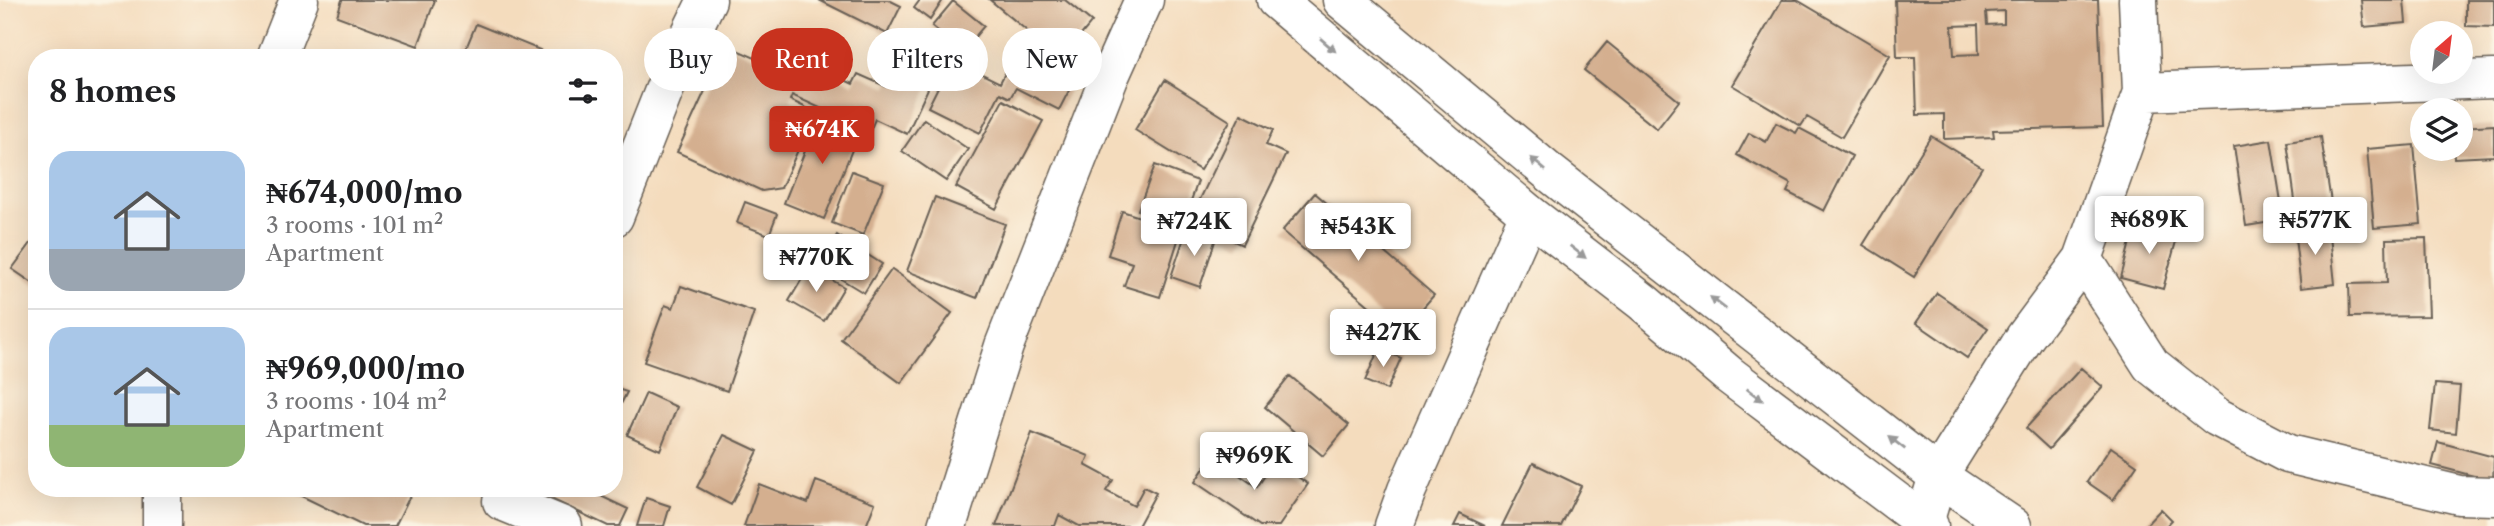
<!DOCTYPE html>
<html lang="en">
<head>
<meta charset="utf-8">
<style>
  body { margin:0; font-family:"Libre Caslon Text",serif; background:#f2f2f2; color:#202124; height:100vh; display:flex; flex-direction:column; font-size:26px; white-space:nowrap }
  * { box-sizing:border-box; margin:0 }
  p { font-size:23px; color:#757577 }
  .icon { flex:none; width:38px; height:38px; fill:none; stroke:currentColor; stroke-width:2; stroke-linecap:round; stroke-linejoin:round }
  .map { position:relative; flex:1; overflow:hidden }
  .sheet { position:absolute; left:28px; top:49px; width:595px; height:448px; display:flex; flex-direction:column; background:#fff; border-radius:28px; box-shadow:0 7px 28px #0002 }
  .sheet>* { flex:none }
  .guide { position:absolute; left:644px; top:28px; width:665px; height:63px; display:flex; gap:14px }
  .needle { width:46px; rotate:28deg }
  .tools { position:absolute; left:2410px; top:21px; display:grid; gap:14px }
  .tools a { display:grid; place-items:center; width:63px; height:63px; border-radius:50%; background:#fff; box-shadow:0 7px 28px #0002; font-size:35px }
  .price { position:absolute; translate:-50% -60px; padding:0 16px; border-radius:7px; background:#fff; color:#222; font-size:23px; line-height:46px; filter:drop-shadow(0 2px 4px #0008) }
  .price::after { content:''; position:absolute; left:50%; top:42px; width:21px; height:16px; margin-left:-10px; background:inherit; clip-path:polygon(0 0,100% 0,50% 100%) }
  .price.current { background:#c8321e; color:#fff }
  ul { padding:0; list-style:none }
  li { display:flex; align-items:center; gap:21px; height:175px; padding:0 21px }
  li+li { border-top:2px solid #e0e0e0 }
  li span { display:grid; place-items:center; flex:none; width:196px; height:140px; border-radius:21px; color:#555 }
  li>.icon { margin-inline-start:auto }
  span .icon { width:84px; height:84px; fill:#fffc; stroke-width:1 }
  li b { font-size:30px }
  h2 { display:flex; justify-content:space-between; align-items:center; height:84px; padding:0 21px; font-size:30px }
  .pill { padding:0 24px; border-radius:32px; background:#fff; box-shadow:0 7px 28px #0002; font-size:24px; line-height:63px }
  .pill.current { background:#c8321e; color:#fff }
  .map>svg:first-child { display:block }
  .building { fill:#d4af8f; fill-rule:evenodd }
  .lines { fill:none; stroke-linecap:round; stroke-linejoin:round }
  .street-casing { stroke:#685f54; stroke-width:41 }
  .primary-casing { stroke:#685f54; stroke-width:41 }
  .street { stroke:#fff; stroke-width:38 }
  .primary { stroke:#fff; stroke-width:38 }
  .oneway { fill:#999 }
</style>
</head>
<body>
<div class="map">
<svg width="2494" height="526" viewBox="0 0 2494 526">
  <rect width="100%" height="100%" fill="#fcf5e5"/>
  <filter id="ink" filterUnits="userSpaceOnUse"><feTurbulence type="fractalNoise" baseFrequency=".0143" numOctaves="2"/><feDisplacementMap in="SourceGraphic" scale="14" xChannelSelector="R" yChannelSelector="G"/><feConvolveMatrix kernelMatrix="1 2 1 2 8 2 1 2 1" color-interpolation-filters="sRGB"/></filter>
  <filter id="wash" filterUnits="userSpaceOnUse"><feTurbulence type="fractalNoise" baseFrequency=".00686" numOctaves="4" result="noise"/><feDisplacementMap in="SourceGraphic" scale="28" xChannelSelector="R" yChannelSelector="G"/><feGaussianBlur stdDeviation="1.57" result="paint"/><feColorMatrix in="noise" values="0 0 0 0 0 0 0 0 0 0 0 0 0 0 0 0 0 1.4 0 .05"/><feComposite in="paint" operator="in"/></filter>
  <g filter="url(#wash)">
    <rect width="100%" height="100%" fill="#f4dcbd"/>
    <g id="blocks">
      <path class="building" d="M 342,0 L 435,0 L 418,46 L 337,16 Z
        M 819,0 L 889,0 L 901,6 L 887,34 Z
        M 920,0 L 943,0 L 930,20 L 914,8 Z
        M 990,0 L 1065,0 L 1092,22 L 1061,59 Z
        M 1782,0 L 1797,0 L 1890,55 L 1842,137 L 1807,117 L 1801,126 L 1732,85 Z
        M 1895,0 L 2098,0 L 2103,127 L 1993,130 L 1994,137 L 1944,139 L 1944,114 L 1917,115 L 1915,57 L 1897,57 ZM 2004,11 L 2004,24 L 1987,25 L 1986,12 ZM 1978,25 L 1979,54 L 1954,55 L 1952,26 Z
        M 2361,0 L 2404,0 L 2406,23 L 2364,27 Z
        M 2466,0 L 2494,0 L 2494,27 L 2466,26 Z
        M 953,1 L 984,26 L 963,51 L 932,26 Z
        M 476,24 L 540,50 L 536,58 L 462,58 Z
        M 909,38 L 944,54 L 907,134 L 875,119 L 870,131 L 792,95 L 790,100 L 815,112 L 781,188 L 762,191 L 677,152 L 726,45 L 800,78 L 806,63 L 818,69 L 824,57 L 837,63 L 832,74 L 853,84 L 858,74 L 887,87 Z
        M 1607,42 L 1679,101 L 1657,129 L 1584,70 Z
        M 1050,57 L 1079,71 L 1059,110 L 1016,88 L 1010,98 L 1000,93 L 980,133 L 928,107 L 952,59 L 1000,83 L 1005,73 L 1018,79 L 1024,67 L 1041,75 Z
        M 1165,80 L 1230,121 L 1200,170 L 1135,130 Z
        M 1003,100 L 1043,121 L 996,209 L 956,187 Z
        M 820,114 L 860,130 L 824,219 L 784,203 Z
        M 1241,114 L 1273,130 L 1266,145 L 1286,154 L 1242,245 L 1190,220 Z
        M 924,119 L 968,149 L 946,181 L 902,151 Z
        M 1776,123 L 1796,133 L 1799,128 L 1852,156 L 1824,211 L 1787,192 L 1791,184 L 1737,155 L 1749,133 L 1766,142 Z
        M 2494,125 L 2494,156 L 2454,158 L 2453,149 L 2460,149 L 2460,127 Z
        M 1931,136 L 1982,167 L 1914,277 L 1863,245 Z
        M 2321,137 L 2331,202 L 2296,207 L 2287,142 Z
        M 2271,140 L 2284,220 L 2246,226 L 2234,146 Z
        M 2414,145 L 2421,224 L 2374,228 L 2367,149 Z
        M 1155,165 L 1198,181 L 1182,226 L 1138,210 Z
        M 852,171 L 884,183 L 863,235 L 832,223 Z
        M 1315,193 L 1434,295 L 1401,333 L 1282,231 Z
        M 935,197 L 1005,224 L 977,298 L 907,271 Z
        M 745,202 L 777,214 L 769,235 L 737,223 Z
        M 1122,211 L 1181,231 L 1160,297 L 1124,286 L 1132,263 L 1108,255 Z
        M 2135,222 L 2178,234 L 2163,289 L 2121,278 Z
        M 2329,226 L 2335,284 L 2301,288 L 2294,230 Z
        M 1187,229 L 1216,238 L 1200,287 L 1171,277 Z
        M 37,235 L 37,286 L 12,269 Z
        M 837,235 L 882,264 L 864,293 L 818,265 Z
        M 2426,238 L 2429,316 L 2350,317 L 2349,284 L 2387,283 L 2386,239 Z
        M 809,267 L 844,287 L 824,321 L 789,301 Z
        M 892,269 L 952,313 L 901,383 L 841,339 Z
        M 681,286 L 754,312 L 727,391 L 644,362 L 665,305 L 673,308 Z
        M 1937,293 L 1988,328 L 1967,358 L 1916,323 Z
        M 1379,348 L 1401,358 L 1387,390 L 1365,381 Z
        M 2081,368 L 2103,387 L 2049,449 L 2026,428 Z
        M 1290,376 L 1349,425 L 1323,456 L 1265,407 Z
        M 2435,384 L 2460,386 L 2456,433 L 2430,430 Z
        M 614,388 L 627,392 L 614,418 Z
        M 646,393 L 677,407 L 660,450 L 627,435 Z
        M 1032,433 L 1089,456 L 1085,465 L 1113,480 L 1106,491 L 1134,506 L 1144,487 L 1156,493 L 1138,526 L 1079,526 L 1059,515 L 1055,526 L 996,526 Z
        M 724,435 L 758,451 L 731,505 L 697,487 Z
        M 2438,442 L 2494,457 L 2493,481 L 2432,465 Z
        M 2111,447 L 2137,465 L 2113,500 L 2087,482 Z
        M 1212,456 L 1257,487 L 1275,461 L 1308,484 L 1279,526 L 1260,526 L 1195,482 Z
        M 1533,463 L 1581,486 L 1561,526 L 1502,526 Z
        M 816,481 L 875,503 L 866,526 L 744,526 L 759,484 L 808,503 Z
        M 285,488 L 414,488 L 395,526 L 363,526 Z
        M 549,488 L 584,488 L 628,509 L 620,526 L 608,526 L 545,496 Z
        M 646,498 L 670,506 L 664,526 L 637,526 Z
        M 2161,509 L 2172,520 L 2166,526 L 2145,526 Z
        M 1460,514 L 1485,526 L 1454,526 Z"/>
    </g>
  </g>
  <g filter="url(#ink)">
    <use href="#blocks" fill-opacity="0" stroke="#685f54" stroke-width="2"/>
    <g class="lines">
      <defs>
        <path id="street" d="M 276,58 L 299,0
          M 2142,92 L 2494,79
          M 614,217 L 669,78 L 707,0
          M 2083,259 L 2151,365 L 2217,417 L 2288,454 L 2459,495 L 2494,496
          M 502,501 L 563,526
          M 162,526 L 162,488
          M 947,526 L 1004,346 L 1109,78 L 1144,0
          M 1394,526 L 1407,490 L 1529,214
          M 1923,526 L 1938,476 L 2025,337 L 2083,259 L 2142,92 L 2138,0"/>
        <path id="primary" d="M 1276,0 L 1529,214 L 1643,302 L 1729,375 L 1929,526
          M 1342,0 L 1550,173 L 1938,476 L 2012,526"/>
      </defs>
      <use href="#street" class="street-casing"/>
      <use href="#primary" class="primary-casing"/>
      <use href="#street" class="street"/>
      <use href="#primary" class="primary"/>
    </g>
    <defs><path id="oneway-solid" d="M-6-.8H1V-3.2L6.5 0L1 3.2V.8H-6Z" transform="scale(1.75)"/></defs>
    <g class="oneway">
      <use href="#oneway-solid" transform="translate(1328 45) rotate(41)"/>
      <use href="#oneway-solid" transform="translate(1538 164) rotate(-140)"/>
      <use href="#oneway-solid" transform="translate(1578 252) rotate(38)"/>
      <use href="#oneway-solid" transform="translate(1718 303) rotate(-142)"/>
      <use href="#oneway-solid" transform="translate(1755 395) rotate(37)"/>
      <use href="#oneway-solid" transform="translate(1897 443) rotate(-142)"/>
    </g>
  </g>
</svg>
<div class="tools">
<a><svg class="needle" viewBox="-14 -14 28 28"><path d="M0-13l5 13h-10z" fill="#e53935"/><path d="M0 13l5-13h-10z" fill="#757577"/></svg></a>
<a><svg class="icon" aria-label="layers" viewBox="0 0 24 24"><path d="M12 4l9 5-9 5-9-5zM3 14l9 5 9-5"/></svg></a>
</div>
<b class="price current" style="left:822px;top:166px">₦674K</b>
<b class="price" style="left:2149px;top:256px">₦689K</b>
<b class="price" style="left:2315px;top:257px">₦577K</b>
<b class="price" style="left:1194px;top:258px">₦724K</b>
<b class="price" style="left:1358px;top:263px">₦543K</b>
<b class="price" style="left:816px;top:294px">₦770K</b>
<b class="price" style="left:1383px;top:369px">₦427K</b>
<b class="price" style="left:1254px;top:492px">₦969K</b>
<div class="guide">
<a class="pill">Buy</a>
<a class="pill current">Rent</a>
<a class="pill">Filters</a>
<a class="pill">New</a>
</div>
<section class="sheet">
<h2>8 homes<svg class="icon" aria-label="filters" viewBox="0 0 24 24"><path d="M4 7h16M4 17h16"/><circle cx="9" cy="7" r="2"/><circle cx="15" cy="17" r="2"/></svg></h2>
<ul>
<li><span style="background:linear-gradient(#a9c7e8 70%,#9aa5b1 0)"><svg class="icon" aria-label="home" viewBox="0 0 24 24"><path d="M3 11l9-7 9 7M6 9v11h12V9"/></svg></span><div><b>₦674,000/mo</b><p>3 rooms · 101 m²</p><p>Apartment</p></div></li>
<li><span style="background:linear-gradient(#a9c7e8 70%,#8fb573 0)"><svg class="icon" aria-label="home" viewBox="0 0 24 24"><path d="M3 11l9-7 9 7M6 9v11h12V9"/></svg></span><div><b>₦969,000/mo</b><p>3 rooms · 104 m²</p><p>Apartment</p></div></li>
</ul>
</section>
</div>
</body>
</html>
